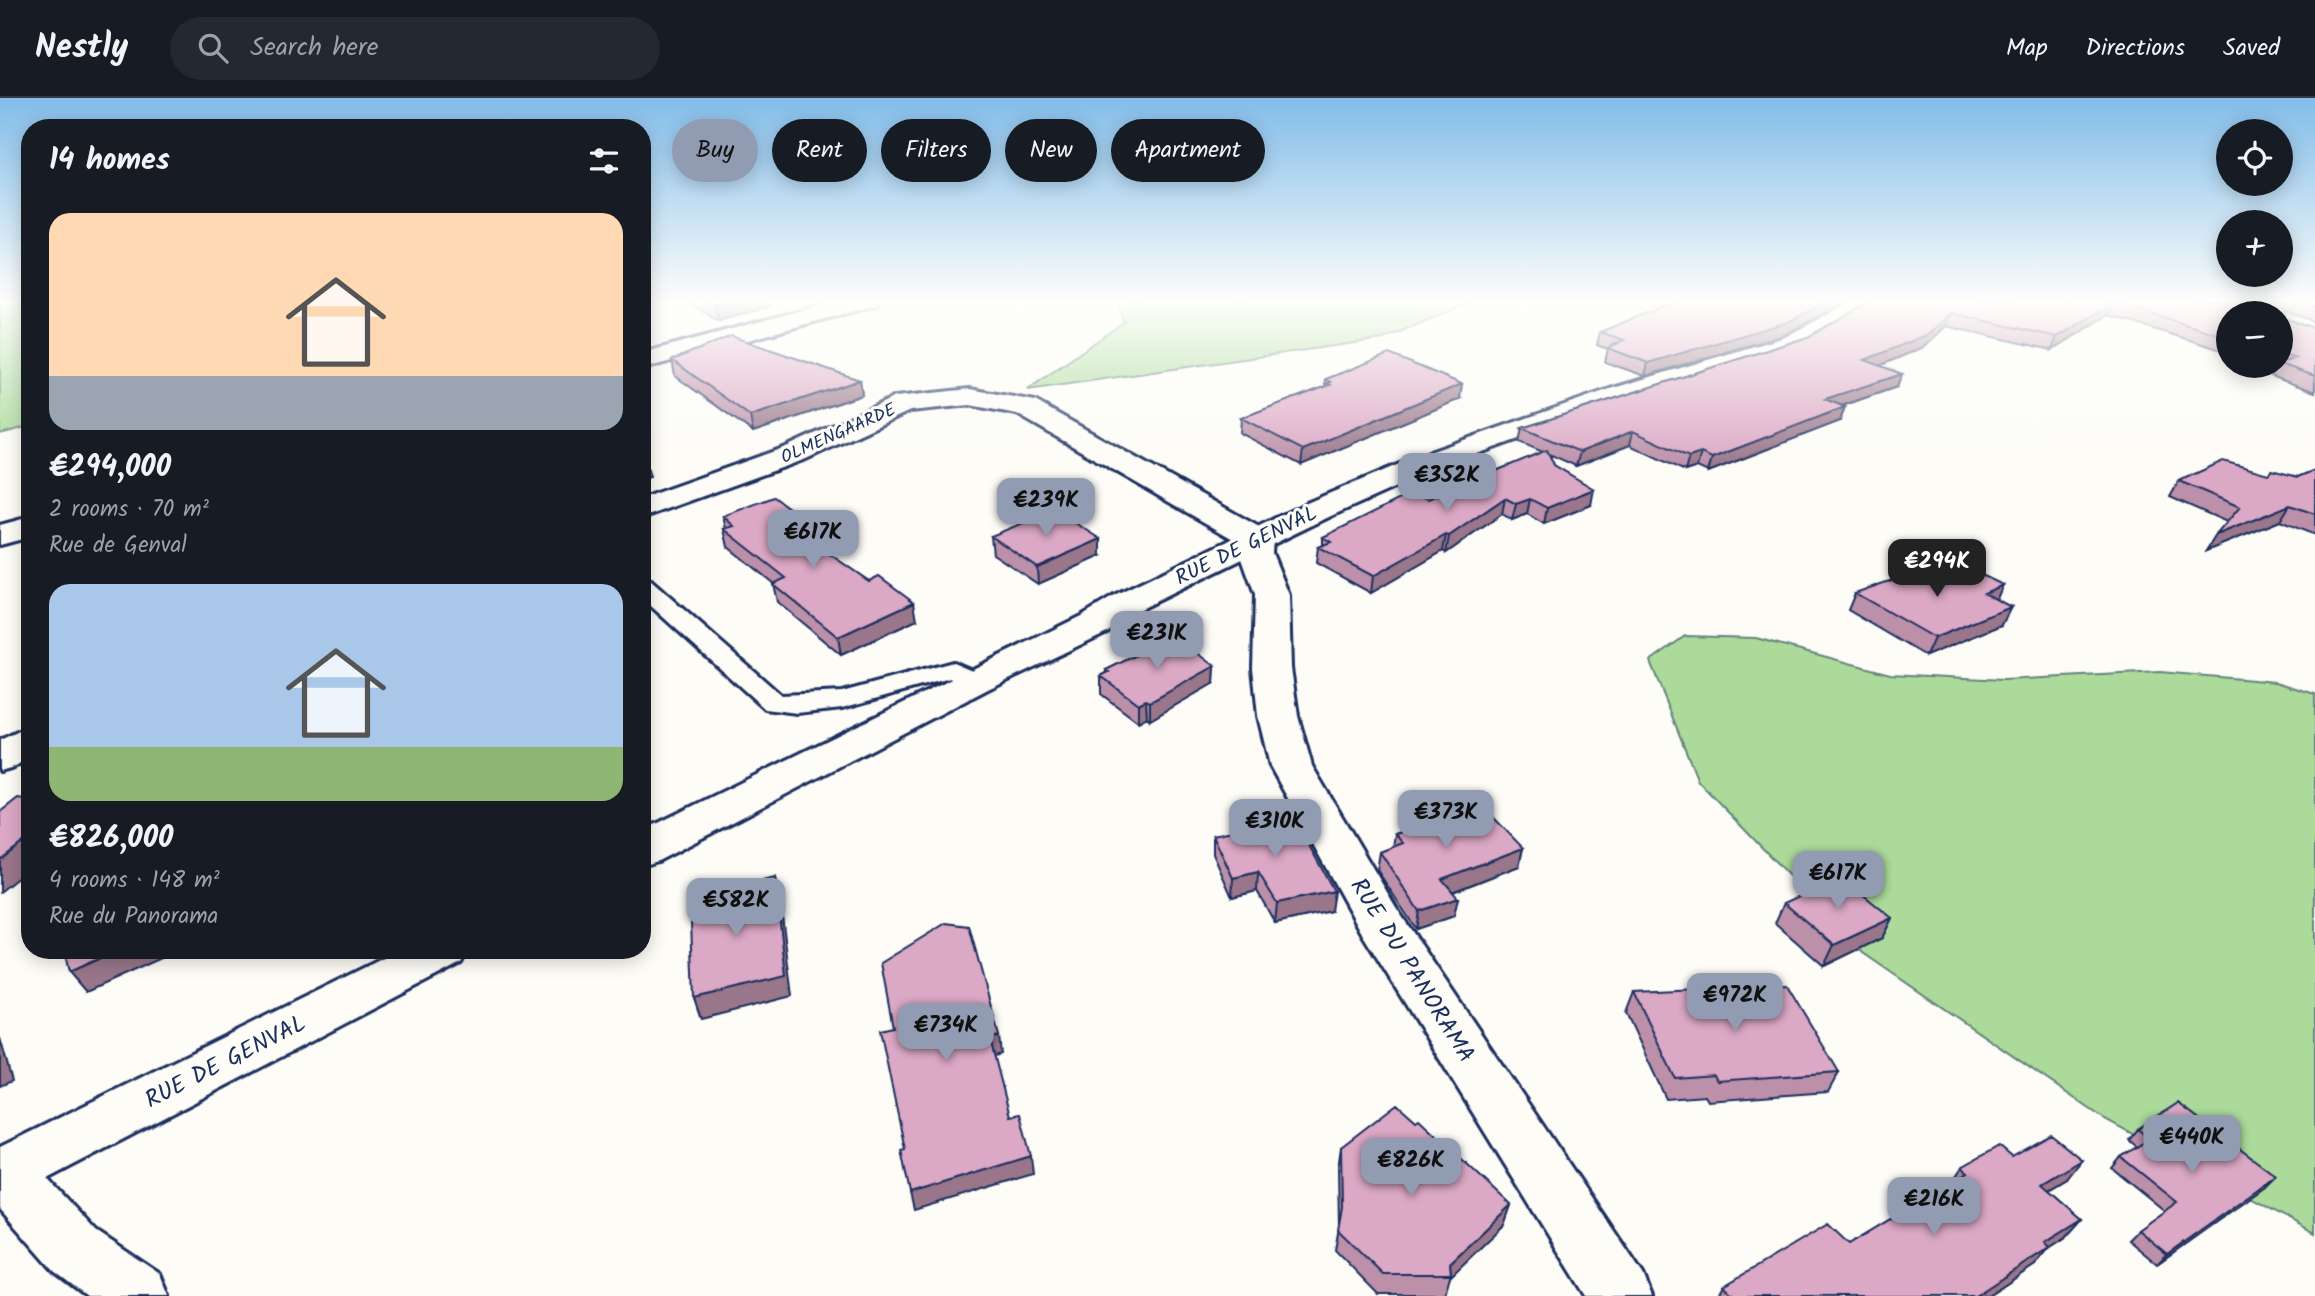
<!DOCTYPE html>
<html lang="en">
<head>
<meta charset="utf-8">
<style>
  body { margin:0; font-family:Kalam,sans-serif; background:#242831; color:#f1f3f6; height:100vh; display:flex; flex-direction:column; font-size:26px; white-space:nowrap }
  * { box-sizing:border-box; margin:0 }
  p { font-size:23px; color:#9ea1a6 }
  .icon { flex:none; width:38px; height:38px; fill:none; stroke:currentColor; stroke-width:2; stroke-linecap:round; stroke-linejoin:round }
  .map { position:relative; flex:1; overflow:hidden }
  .side { position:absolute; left:21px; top:21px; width:630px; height:840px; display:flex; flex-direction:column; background:#171b24; border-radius:28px; box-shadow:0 4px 18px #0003 }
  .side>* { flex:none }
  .top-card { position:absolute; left:672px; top:21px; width:665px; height:63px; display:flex; gap:14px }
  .tools { position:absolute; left:2216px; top:21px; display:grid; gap:14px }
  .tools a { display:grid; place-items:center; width:77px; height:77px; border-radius:50%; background:#171b24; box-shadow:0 4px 18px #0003; font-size:35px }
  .price { position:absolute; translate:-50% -60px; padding:0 16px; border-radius:14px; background:#919bb2; color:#111; font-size:23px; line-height:46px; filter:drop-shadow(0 2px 4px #0008) }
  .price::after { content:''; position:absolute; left:50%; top:42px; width:21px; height:16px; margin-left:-10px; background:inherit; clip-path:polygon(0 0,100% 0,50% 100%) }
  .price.active { background:#222; color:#fff }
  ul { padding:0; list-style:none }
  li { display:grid; align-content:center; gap:14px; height:371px; padding:0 28px }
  li span { display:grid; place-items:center; height:217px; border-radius:21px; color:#555 }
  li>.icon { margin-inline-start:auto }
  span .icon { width:126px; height:126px; fill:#fffc; stroke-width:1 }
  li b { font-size:30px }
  h2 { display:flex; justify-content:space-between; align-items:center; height:84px; padding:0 28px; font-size:30px }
  .pill { padding:0 24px; border-radius:32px; background:#171b24; box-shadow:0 4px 18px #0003; font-size:24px; line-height:63px }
  .pill.active { background:#919bb2; color:#111 }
  header { display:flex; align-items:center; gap:42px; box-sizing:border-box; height:98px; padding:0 35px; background:#171b24; border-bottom:2px solid #363941 }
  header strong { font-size:33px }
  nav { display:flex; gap:38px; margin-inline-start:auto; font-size:24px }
  .search { width:490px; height:63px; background:#242831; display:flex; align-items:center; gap:18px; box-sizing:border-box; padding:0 24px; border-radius:38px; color:#9ea1a6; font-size:26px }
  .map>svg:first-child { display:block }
  .green { fill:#abda9a; stroke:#63847c; stroke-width:2 }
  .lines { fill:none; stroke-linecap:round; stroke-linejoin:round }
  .service-casing { stroke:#1b2f5e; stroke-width:6 }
  .minor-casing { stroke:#1b2f5e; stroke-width:6 }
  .tertiary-casing { stroke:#1b2f5e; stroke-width:6 }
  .service { fill:#fdfcf7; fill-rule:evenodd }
  .minor { fill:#fdfcf7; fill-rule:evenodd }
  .tertiary { fill:#fdfcf7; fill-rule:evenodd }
  .wall { fill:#bc90a9; stroke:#1b2f5e; stroke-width:2 }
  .shaded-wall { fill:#99768a; stroke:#1b2f5e; stroke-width:2 }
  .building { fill:#dba8c5; stroke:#1b2f5e; stroke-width:2 }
  .labels { text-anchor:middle; stroke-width:6; stroke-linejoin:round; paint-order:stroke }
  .far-street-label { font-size:18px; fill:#1b2f5e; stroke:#fdfcf7 }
  .street-label { font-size:21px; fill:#1b2f5e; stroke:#fdfcf7 }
  .near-street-label { font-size:24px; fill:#1b2f5e; stroke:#fdfcf7 }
</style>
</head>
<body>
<header>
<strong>Nestly</strong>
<div class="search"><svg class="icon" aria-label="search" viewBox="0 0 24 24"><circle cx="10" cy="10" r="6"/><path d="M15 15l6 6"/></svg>Search here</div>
<nav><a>Map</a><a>Directions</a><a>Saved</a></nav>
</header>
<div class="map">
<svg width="2315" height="1198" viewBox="0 0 2315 1198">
  <rect width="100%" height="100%" fill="#fdfcf7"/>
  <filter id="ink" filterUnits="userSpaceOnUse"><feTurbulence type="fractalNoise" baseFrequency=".0143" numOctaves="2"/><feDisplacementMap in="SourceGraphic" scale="14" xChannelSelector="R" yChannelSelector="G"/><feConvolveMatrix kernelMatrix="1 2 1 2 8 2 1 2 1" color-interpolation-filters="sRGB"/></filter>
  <g filter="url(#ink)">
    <path class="green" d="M 0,202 L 30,202 L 30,328 L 0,336 Z
      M 1115,202 L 1476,202 L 1383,241 L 1027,292 L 1124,224 Z
      M 1685,538 L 1756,540 L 1890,576 L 2004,582 L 2160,574 L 2276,584 L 2315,596 L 2315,1135 L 2103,1020 L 1863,855 L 1698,683 L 1650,563 Z"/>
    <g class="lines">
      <defs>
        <path id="service" d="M 642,480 L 650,482 L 781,597 L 842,594 L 953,564 L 984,577 L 988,583 L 984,589 L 975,591 L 950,580 L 842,610 L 797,615 L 765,611 L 642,500 Z"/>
        <path id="minor" d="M 840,202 L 879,202 L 876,207 L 642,271 L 642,255 Z
          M 970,291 L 1035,303 L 1268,434 L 1273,441 L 1272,455 L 1289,497 L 1291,570 L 1298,618 L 1312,668 L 1397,811 L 1643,1176 L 1652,1198 L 1586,1198 L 1363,837 L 1270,668 L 1258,618 L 1253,570 L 1255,497 L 1240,455 L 1240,445 L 1017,316 L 970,307 L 910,313 L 806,361 L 642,420 L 642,400 L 786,349 L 895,299 Z
          M 30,419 L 30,439 L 0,447 L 0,427 Z
          M 30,628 L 30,659 L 14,669 L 0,673 L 0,642 Z
          M 5,1049 L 25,1057 L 96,1133 L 160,1176 L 169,1198 L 87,1198 L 54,1173 L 0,1111 L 0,1051 Z"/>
        <path id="tertiary" d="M 1855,202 L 1885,202 L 1803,249 L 1541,333 L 1441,369 L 1331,418 L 1138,512 L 1107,534 L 988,591 L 658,763 L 642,768 L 642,733 L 1081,518 L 1114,498 L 1309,404 L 1421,357 L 1610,291 L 1785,239 Z
          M 400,852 L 468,852 L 461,865 L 20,1095 L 0,1103 L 0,1049 Z"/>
      </defs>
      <use href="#service" class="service-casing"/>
      <use href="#minor" class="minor-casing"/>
      <use href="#tertiary" class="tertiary-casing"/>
      <use href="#service" class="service"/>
      <use href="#minor" class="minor"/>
      <use href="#tertiary" class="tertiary"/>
    </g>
    <path class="wall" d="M 684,202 L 770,202 L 771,208 L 718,223 Z
      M 1872,202 L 2238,204 L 2262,203 L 2257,202 L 2315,202 L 2315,224 L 2288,214 L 2285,214 L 2286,221 L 2315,230 L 2315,294 L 2271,278 L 2276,269 L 2272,268 L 2280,268 L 2280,215 L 2228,215 L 2228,254 L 2108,217 L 2052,252 L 1946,228 L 1924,249 L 1879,268 L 1902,276 L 1897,289 L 1842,308 L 1840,323 L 1708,374 L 1697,369 L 1685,373 L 1630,347 L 1576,368 L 1549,356 L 1554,367 L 1591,407 L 1544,426 L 1527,416 L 1512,422 L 1502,416 L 1446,455 L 1443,453 L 1371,495 L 1316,465 L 1318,449 L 1323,447 L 1323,439 L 1428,401 L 1543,354 L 1519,344 L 1522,330 L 1808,239 Z
      M 1600,234 L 1784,237 L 1645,278 L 1605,264 L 1608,251 L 1597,247 Z
      M 672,262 L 860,282 L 862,297 L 753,334 L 675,278 Z
      M 1326,281 L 1460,301 L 1301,367 L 1240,335 L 1241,320 L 1325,289 Z
      M 2315,372 L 2315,437 L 2280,423 L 2206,453 L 2227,424 L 2170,399 L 2179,383 L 2268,376 L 2298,379 Z
      M 723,418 L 808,424 L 811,441 L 810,442 L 917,522 L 841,557 L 777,504 L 773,486 L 774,486 L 728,449 L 724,431 L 726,431 Z
      M 991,438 L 1101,458 L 1038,486 L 993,456 Z
      M 1855,495 L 1996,502 L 2002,527 L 1926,558 L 1848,512 Z
      M 1215,568 L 1214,585 L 1150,622 L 1147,619 L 1138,624 L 1101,596 L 1101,578 L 1106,575 L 1106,572 Z
      M 1417,720 L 1523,750 L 1519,768 L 1453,794 L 1454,818 L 1416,831 L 1377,772 L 1380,754 L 1393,749 L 1395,736 L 1416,729 Z
      M 1213,737 L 1331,813 L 1275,825 L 1257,793 L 1232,799 L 1213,756 Z
      M 1784,805 L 1892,820 L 1882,840 L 1824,868 L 1775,825 Z
      M 1634,894 L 1839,974 L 1828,994 L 1708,1003 L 1705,998 L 1666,1001 L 1626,915 Z
      M 2138,1031 L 2265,1089 L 2157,1166 L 2128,1142 L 2138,1132 L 2165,1113 L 2112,1070 L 2121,1059 L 2137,1049 L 2129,1042 Z
      M 1341,1049 L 1511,1107 L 1504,1127 L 1450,1178 L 1445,1196 L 1378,1196 L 1335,1152 L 1339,1129 L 1338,1070 Z
      M 2012,1059 L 2067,1081 L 2049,1092 L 2082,1121 L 2066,1139 L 2049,1150 L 2035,1167 L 1988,1198 L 1718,1198 L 1724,1188 L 1849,1146 L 1952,1084 L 1962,1069 Z"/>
    <path class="shaded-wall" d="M 642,202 L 659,202 L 642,207 Z
      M 736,202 L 770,202 L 771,208 L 718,223 L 715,208 Z
      M 1829,202 L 1849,202 L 1784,237 L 1645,278 L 1648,265 Z
      M 2114,205 L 2108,217 L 2052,252 L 2057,239 Z
      M 1951,215 L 1946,228 L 1924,249 L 1860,276 L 1865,262 Z
      M 1902,276 L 1897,289 L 1820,315 L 1825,301 Z
      M 860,282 L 862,297 L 753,334 L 750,318 Z
      M 1462,286 L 1460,301 L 1301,367 L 1303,352 Z
      M 1845,309 L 1840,323 L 1708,374 L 1712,360 Z
      M 1633,333 L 1630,347 L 1576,368 L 1580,354 Z
      M 1701,355 L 1697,369 L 1685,373 L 1689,359 Z
      M 645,362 L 650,379 L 642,382 L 642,363 Z
      M 1594,391 L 1591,407 L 1544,426 L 1547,410 Z
      M 1505,400 L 1502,416 L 1446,455 L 1449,438 Z
      M 1530,401 L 1527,416 L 1512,422 L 1516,406 Z
      M 2290,407 L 2280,423 L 2206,453 L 2216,437 Z
      M 808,424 L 811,441 L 796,447 L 792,430 Z
      M 1446,437 L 1443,453 L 1371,495 L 1373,478 Z
      M 1101,441 L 1101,458 L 1038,486 L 1037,469 Z
      M 2003,487 L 1995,505 L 1984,495 Z
      M 914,504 L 917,522 L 841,557 L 838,539 Z
      M 2011,509 L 2002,527 L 1926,558 L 1934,540 Z
      M 1215,568 L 1214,585 L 1150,622 L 1150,604 Z
      M 1146,602 L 1147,619 L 1138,624 L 1138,606 Z
      M 30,739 L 30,770 L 0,794 L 0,762 Z
      M 1523,750 L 1519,768 L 1439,799 L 1442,781 Z
      M 1258,774 L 1257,793 L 1232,799 L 1233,780 Z
      M 775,780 L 780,801 L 792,898 L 701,921 L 694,900 Z
      M 1334,793 L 1331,813 L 1275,825 L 1277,805 Z
      M 1458,800 L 1454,818 L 1416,831 L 1419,813 Z
      M 1892,820 L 1882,840 L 1824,868 L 1834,847 Z
      M 118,852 L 179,852 L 86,894 L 69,874 Z
      M 999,938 L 1001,956 L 992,959 L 990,941 Z
      M 0,940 L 12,983 L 0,988 Z
      M 1031,1058 L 1033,1076 L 914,1112 L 910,1095 Z
      M 2082,1062 L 2067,1081 L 2028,1104 L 2042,1086 Z
      M 2276,1078 L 2265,1089 L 2157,1166 L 2167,1156 Z
      M 1511,1107 L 1504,1127 L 1451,1178 L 1450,1165 Z
      M 2082,1121 L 2066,1139 L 2049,1150 L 2035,1167 L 1988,1198 L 1975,1198 L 2045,1144 Z"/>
    <path class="building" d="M 705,202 L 736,202 L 715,208 Z
      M 1678,202 L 1829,202 L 1788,224 L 1648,265 L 1608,250 L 1624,242 L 1600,234 Z
      M 1872,202 L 2234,202 L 2238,204 L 2282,203 L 2286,221 L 2315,230 L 2315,278 L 2280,266 L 2280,265 L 2296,260 L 2280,255 L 2280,215 L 2228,215 L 2228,239 L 2114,205 L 2057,239 L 1951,215 L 1929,236 L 1865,262 L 1902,276 L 1825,301 L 1845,309 L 1712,360 L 1701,355 L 1689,359 L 1633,333 L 1580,354 L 1522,330 L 1808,239 Z
      M 2297,202 L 2315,202 L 2315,209 Z
      M 731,238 L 860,282 L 750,318 L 672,262 Z
      M 1389,256 L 1462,286 L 1303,352 L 1241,320 L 1330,287 L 1326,286 L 1331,284 L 1326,281 Z
      M 1547,352 L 1554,367 L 1594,391 L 1547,410 L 1530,401 L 1516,406 L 1505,400 L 1449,438 L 1446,437 L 1373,478 L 1318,449 L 1331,444 L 1323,439 L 1414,394 L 1428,401 Z
      M 2223,363 L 2268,376 L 2272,372 L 2298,379 L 2315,372 L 2315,416 L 2290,407 L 2216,437 L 2240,409 L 2179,383 Z
      M 774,399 L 808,424 L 792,430 L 869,483 L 879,478 L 914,504 L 838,539 L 773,486 L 786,480 L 724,431 L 734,428 L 723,418 Z
      M 1055,412 L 1101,441 L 1037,469 L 991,438 Z
      M 1956,465 L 2003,487 L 1984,495 L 2011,509 L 1934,540 L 1855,495 L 1932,468 L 1939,472 Z
      M 1175,538 L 1215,568 L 1150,604 L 1146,602 L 1138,606 L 1101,578 L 1109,574 L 1106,572 Z
      M 1474,699 L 1523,750 L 1442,781 L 1458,800 L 1419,813 L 1380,754 L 1403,745 L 1395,736 L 1424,727 L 1417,720 Z
      M 18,700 L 30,702 L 30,739 L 0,762 L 0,714 Z
      M 1294,720 L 1334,793 L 1277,805 L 1258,774 L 1233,780 L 1213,737 Z
      M 1841,779 L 1892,820 L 1834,847 L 1784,805 Z
      M 775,780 L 786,878 L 694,900 L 690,799 Z
      M 946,825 L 969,828 L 999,938 L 990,941 L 1010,1018 L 1020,1016 L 1031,1058 L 910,1095 L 901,1052 L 905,1051 L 880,932 L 893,929 L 881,865 Z
      M 64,852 L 118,852 L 69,874 Z
      M 1787,887 L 1839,974 L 1717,983 L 1714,977 L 1675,980 L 1634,894 Z
      M 2178,1005 L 2276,1078 L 2167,1156 L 2138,1132 L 2177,1104 L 2121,1059 L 2149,1041 L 2138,1031 Z
      M 1397,1006 L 1416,1023 L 1419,1021 L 1511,1107 L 1450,1165 L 1451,1176 L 1383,1176 L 1338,1132 L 1342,1109 L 1341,1049 Z
      M 2051,1037 L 2082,1062 L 2042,1086 L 2082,1121 L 2045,1144 L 2050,1149 L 1975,1198 L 1734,1198 L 1724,1188 L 1828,1126 L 1849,1146 L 1968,1074 L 1962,1069 L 1999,1048 L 2012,1059 Z"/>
  </g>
  <linearGradient id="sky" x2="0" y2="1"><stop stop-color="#82bce9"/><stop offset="0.55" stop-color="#fefefb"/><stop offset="1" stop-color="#fefefb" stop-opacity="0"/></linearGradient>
  <rect width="2315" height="370" fill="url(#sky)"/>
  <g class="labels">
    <g class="far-street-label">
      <text transform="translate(838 335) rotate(-24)" y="6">OLMENGAARDE</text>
    </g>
    <g class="street-label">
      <text transform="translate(1246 447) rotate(-26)" y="7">RUE DE GENVAL</text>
    </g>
    <g class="near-street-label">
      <text transform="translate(1413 872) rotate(58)" y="8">RUE DU PANORAMA</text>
      <text transform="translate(225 963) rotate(-27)" y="8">RUE DE GENVAL</text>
    </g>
  </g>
</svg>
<div class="tools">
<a><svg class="icon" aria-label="locate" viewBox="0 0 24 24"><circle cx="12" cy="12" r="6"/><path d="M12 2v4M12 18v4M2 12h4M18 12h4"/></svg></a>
<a>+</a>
<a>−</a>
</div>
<b class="price" style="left:1447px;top:415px">€352K</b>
<b class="price" style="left:1046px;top:440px">€239K</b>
<b class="price" style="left:813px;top:472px">€617K</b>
<b class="price active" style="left:1937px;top:501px">€294K</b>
<b class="price" style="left:1157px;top:573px">€231K</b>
<b class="price" style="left:1446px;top:752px">€373K</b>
<b class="price" style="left:1275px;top:761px">€310K</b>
<b class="price" style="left:1838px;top:813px">€617K</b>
<b class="price" style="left:736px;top:840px">€582K</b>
<b class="price" style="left:1735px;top:935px">€972K</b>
<b class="price" style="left:946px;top:965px">€734K</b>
<b class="price" style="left:2192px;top:1077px">€440K</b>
<b class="price" style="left:1411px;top:1100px">€826K</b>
<b class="price" style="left:1934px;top:1139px">€216K</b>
<div class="top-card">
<a class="pill active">Buy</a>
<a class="pill">Rent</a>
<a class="pill">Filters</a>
<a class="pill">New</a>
<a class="pill">Apartment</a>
</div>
<section class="side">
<h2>14 homes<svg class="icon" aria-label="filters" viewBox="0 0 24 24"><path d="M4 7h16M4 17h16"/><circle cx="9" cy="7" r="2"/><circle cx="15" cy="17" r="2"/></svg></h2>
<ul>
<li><span style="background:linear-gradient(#ffd9b3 75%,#9aa5b1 0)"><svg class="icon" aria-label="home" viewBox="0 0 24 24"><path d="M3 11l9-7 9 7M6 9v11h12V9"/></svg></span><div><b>€294,000</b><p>2 rooms · 70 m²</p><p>Rue de Genval</p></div></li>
<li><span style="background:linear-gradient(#a9c7e8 75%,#8fb573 0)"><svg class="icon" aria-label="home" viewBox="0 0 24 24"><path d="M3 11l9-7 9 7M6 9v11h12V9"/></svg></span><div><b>€826,000</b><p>4 rooms · 148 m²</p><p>Rue du Panorama</p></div></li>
</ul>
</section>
</div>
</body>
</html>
